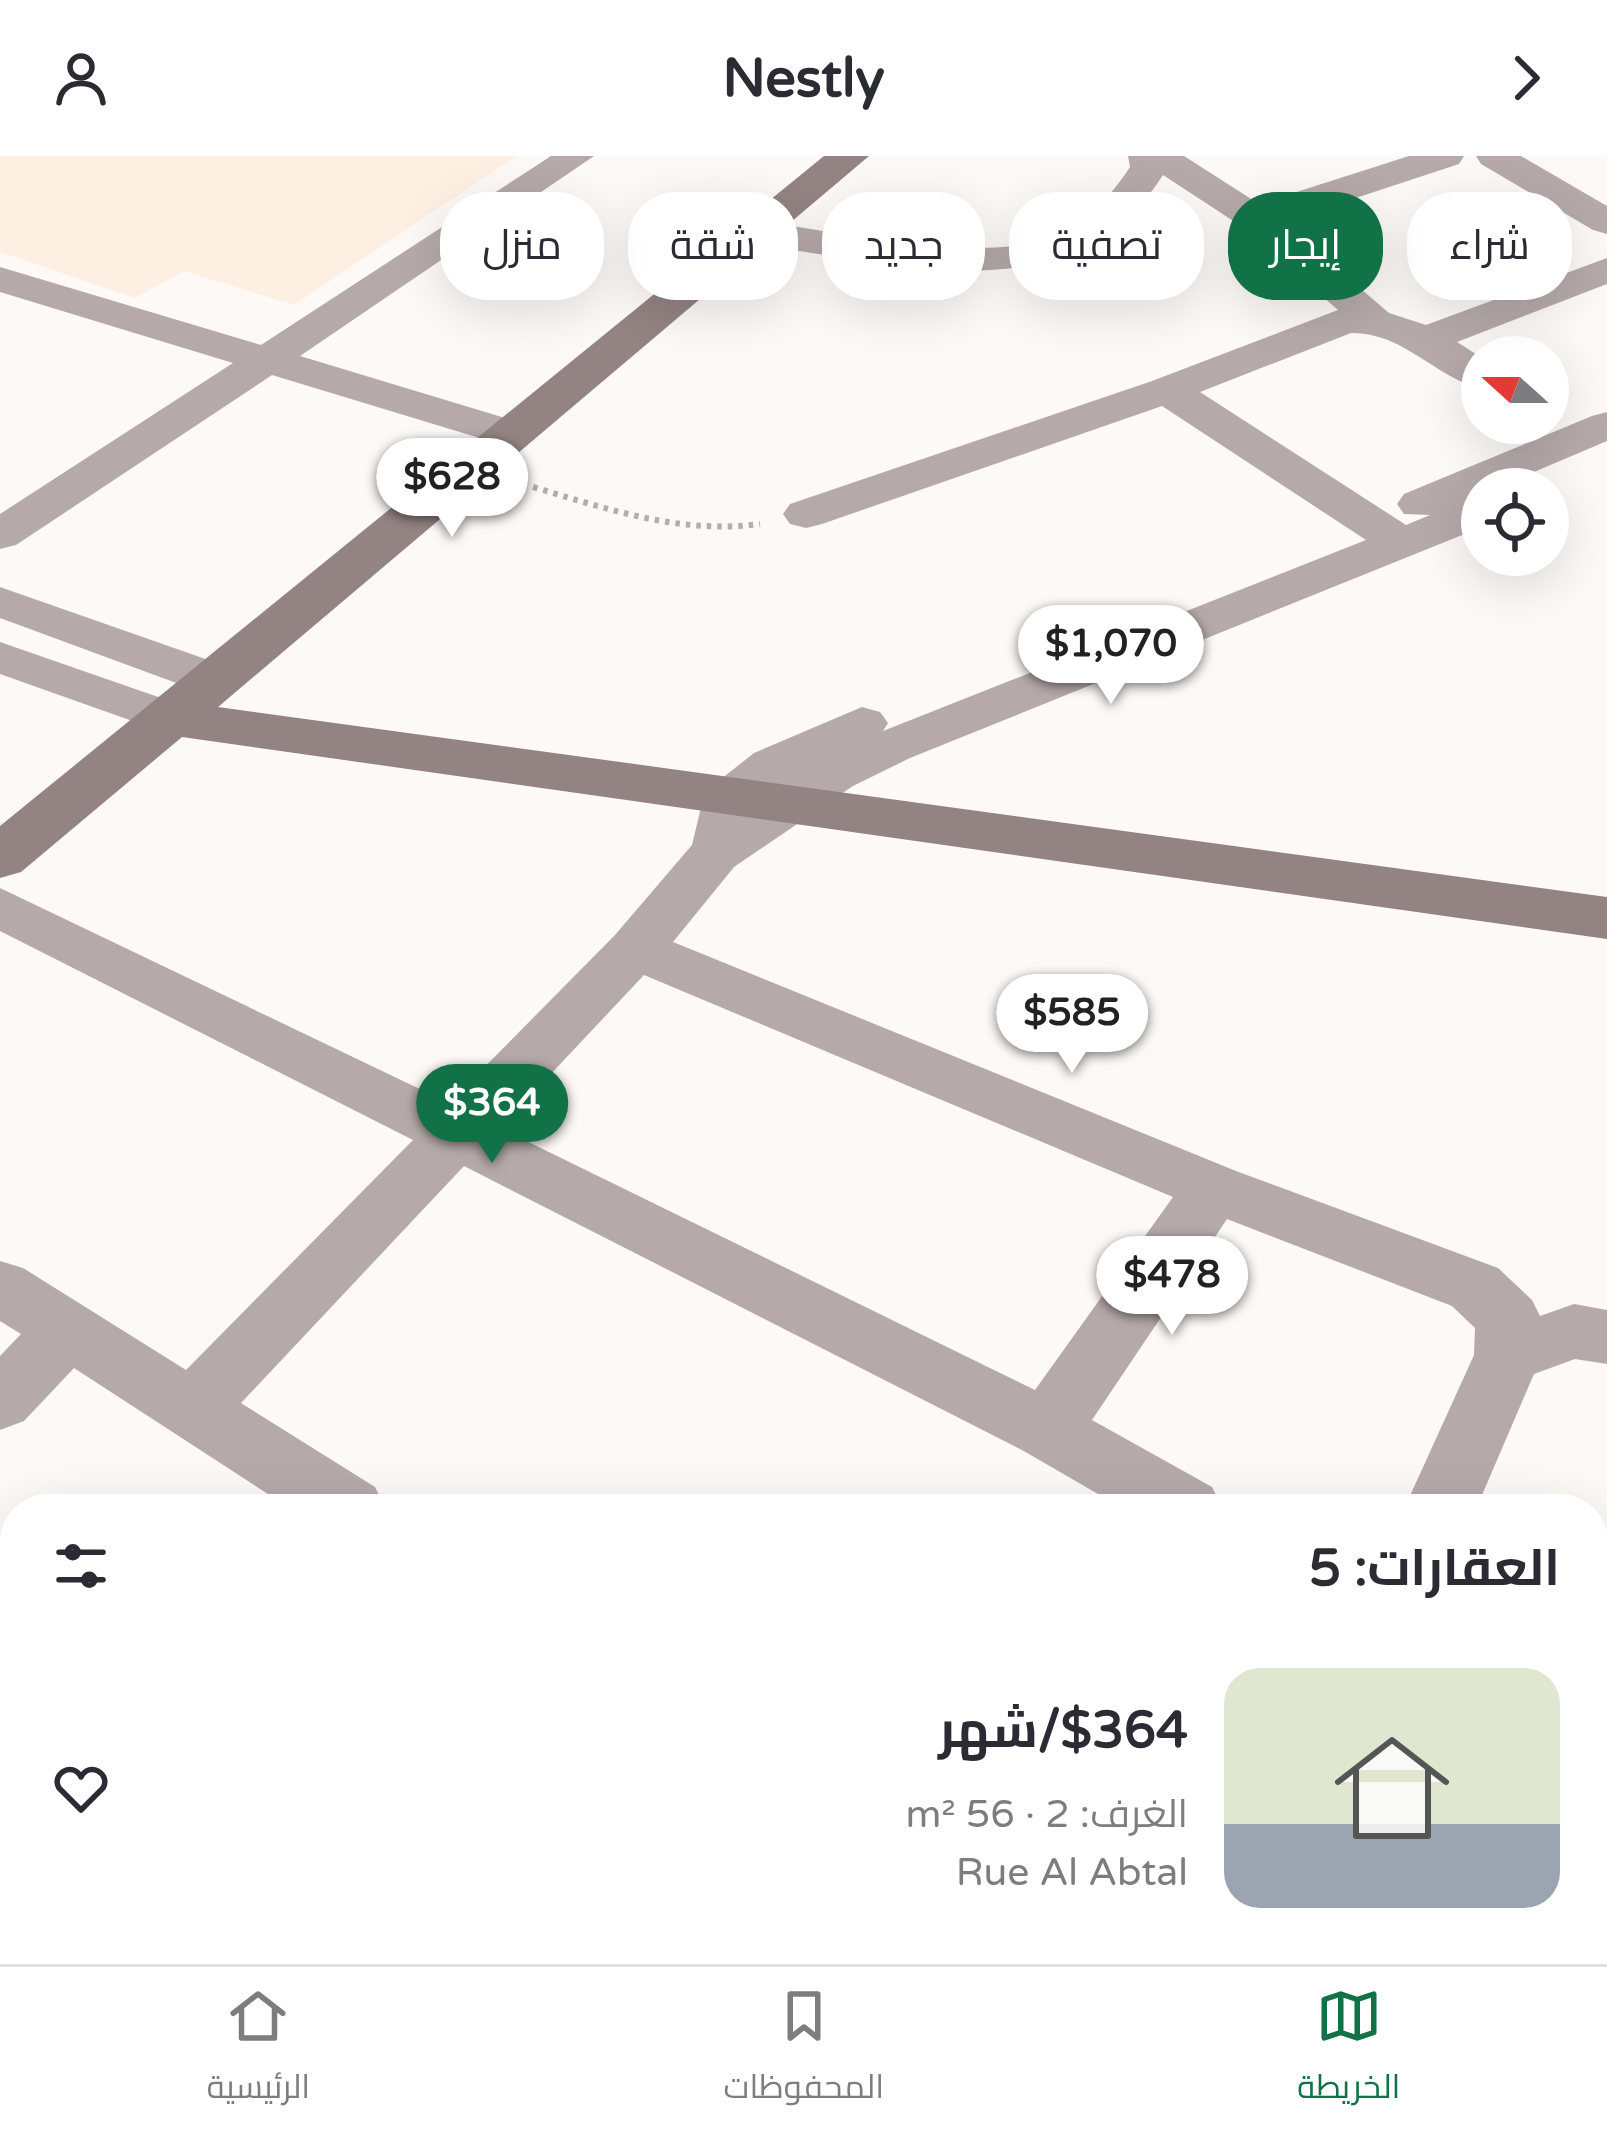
<!DOCTYPE html>
<html lang="ar">
<head>
<meta charset="utf-8">
<style>
  body { margin:0; font-family:"Varela Round",Cairo,sans-serif; background:#f7f7f7; color:#2b2b33; direction:rtl; height:100vh; display:flex; flex-direction:column; font-size:45px; white-space:nowrap }
  * { box-sizing:border-box; margin:0 }
  p { font-size:39px; color:#7c7c81 }
  .icon { flex:none; width:66px; height:66px; fill:none; stroke:currentColor; stroke-width:2; stroke-linecap:round; stroke-linejoin:round }
  .map { position:relative; flex:1; overflow:hidden; direction:ltr }
  .panel { position:absolute; left:0px; top:1338px; width:1608px; height:471px; display:flex; flex-direction:column; background:#fff; border-radius:48px 48px 0 0; box-shadow:0 12px 48px #0002; direction:rtl }
  .panel>* { flex:none }
  .top-card { position:absolute; left:36px; top:36px; width:1536px; height:108px; direction:rtl; display:flex; gap:24px }
  .needle { width:78px; rotate:291deg }
  .tools { position:absolute; left:1461px; top:180px; display:grid; gap:24px }
  .tools a { display:grid; place-items:center; width:108px; height:108px; border-radius:50%; background:#fff; box-shadow:0 12px 48px #0002; font-size:60px }
  .price { position:absolute; translate:-50% -102px; padding:0 27px; border-radius:42px; background:#fff; color:#222; font-size:39px; line-height:78px; filter:drop-shadow(0 3px 6px #0008) }
  .price::after { content:''; position:absolute; left:50%; top:72px; width:36px; height:27px; margin-left:-18px; background:inherit; clip-path:polygon(0 0,100% 0,50% 100%) }
  .price.selected { background:#117147; color:#fff }
  ul { padding:0; list-style:none }
  li { display:flex; align-items:center; gap:36px; height:300px; padding:0 48px }
  li span { display:grid; place-items:center; flex:none; width:336px; height:240px; border-radius:36px; color:#555 }
  li>.icon { margin-inline-start:auto }
  span .icon { width:144px; height:144px; fill:#fffc; stroke-width:1 }
  li b { font-size:51px }
  h2 { display:flex; justify-content:space-between; align-items:center; height:144px; padding:0 48px; font-size:51px }
  .chip { padding:0 42px; border-radius:48px; background:#fff; box-shadow:0 12px 48px #0002; font-size:42px; line-height:108px }
  .chip.selected { background:#117147; color:#fff }
  header { display:flex; justify-content:space-between; align-items:center; height:156px; padding:0 48px; background:#fff; font-size:54px; font-weight:800 }
  .dock { display:flex; justify-content:space-around; align-items:center; height:168px; border-top:3px solid #e1e1e2; background:#fff; font-size:33px; color:#7c7c81 }
  .dock a { display:grid; justify-items:center; gap:6px }
  .dock .selected { color:#117147 }
  .map>svg:first-child { display:block }
  .built { fill:#feefe3 }
  .lines { fill:none; stroke-linecap:round; stroke-linejoin:round }
  .path-far1 { stroke:#b3aeaa; stroke-width:6; stroke-dasharray:4.5 6; stroke-linecap:butt }
  .path { stroke:#b3aeaa; stroke-width:9; stroke-dasharray:8 10; stroke-linecap:butt }
  .street { fill:#b5aaa9; fill-rule:evenodd }
  .secondary { fill:#938382; fill-rule:evenodd }
</style>
</head>
<body>
<header><svg class="icon" aria-label="forward" viewBox="0 0 24 24"><path d="M9 5l7 7-7 7"/></svg>Nestly<svg class="icon" aria-label="person" viewBox="0 0 24 24"><circle cx="12" cy="8" r="4"/><path d="M4 21q1-7 8-7t8 7"/></svg></header>
<div class="map">
<svg width="1607" height="1808" viewBox="0 0 1607 1808">
  <rect width="100%" height="100%" fill="#fdf9f6"/>
  <path class="built" d="M 0,0 L 517,0 L 294,149 L 184,115 L 135,142 L 0,96 Z"/>
  <g class="lines">
    <path class="path-far1" d="M 523,328 C 602,351 677,379 760,368"/>
    <path class="path" d="M 0,1650 L 15,1633"/>
    <path class="street" d="M 551,0 L 594,0 L 300,200 L 528,269 L 534,278 L 528,287 L 512,291 L 496,287 L 272,219 L 16,389 L 0,393 L 0,358 L 233,207 L 0,136 L 0,111 L 261,189 Z
      M 1128,0 L 1184,0 L 1259,48 L 1409,0 L 1464,0 L 1459,8 L 1283,66 L 1389,157 L 1426,169 L 1607,102 L 1607,128 L 1457,186 L 1482,202 L 1482,233 C 1434,221 1403,176 1351,177 L 1200,236 L 1406,369 L 1430,359 L 1404,358 L 1397,348 L 1404,338 L 1592,260 L 1607,256 L 1607,285 L 1494,333 L 1482,333 L 1482,338 L 1463,346 L 1482,341 L 1482,371 L 910,602 L 853,630 L 734,711 L 673,786 L 1236,1015 L 1498,1112 L 1532,1144 L 1540,1160 L 1574,1148 L 1607,1154 L 1607,1208 L 1575,1203 L 1534,1218 L 1476,1353 L 1404,1353 L 1474,1199 L 1475,1172 L 1452,1150 L 1227,1063 L 1092,1264 L 1212,1331 L 1223,1353 L 1124,1353 L 1022,1294 L 464,1010 L 241,1247 L 375,1331 L 386,1353 L 291,1353 L 74,1212 L 24,1265 L 0,1274 L 0,1200 L 21,1178 L 0,1165 L 0,1105 L 23,1112 L 186,1214 L 413,984 L 0,775 L 0,732 L 449,947 L 615,779 L 692,689 L 703,643 L 711,631 L 754,597 L 862,551 L 880,556 L 888,567 L 883,575 L 1366,384 L 1162,250 L 822,368 L 806,372 L 790,368 L 783,358 L 790,348 L 1152,225 L 1338,154 L 1241,70 L 1163,19 C 1072,162 899,107 759,89 L 745,85 L 740,77 L 745,69 L 759,65 C 834,75 977,107 1047,83 C 1082,70 1110,42 1130,11 ZM 644,819 L 1173,1041 L 1035,1234 L 500,972 Z
      M 1476,0 L 1521,0 L 1607,50 L 1607,78 L 1593,74 L 1481,8 Z
      M 0,431 L 234,513 L 241,524 L 234,535 L 216,539 L 198,535 L 0,462 Z
      M 0,486 L 187,551 L 195,562 L 187,573 L 169,578 L 0,518 Z
      M 409,1794 L 495,1794 L 490,1808 L 403,1808 Z
      M 1007,1794 L 1106,1794 L 1112,1808 L 1012,1808 Z
      M 1184,1794 L 1268,1794 L 1263,1808 L 1178,1808 Z"/>
    <path class="secondary" d="M 824,0 L 869,0 L 218,551 L 1607,741 L 1607,783 L 182,581 L 21,716 L 0,722 L 0,670 Z"/>
  </g>
</svg>
<div class="tools">
<a><svg class="needle" viewBox="-14 -14 28 28"><path d="M0-13l5 13h-10z" fill="#e53935"/><path d="M0 13l5-13h-10z" fill="#7c7c81"/></svg></a>
<a><svg class="icon" aria-label="locate" viewBox="0 0 24 24"><circle cx="12" cy="12" r="6"/><path d="M12 2v4M12 18v4M2 12h4M18 12h4"/></svg></a>
</div>
<b class="price" style="left:452px;top:384px">$628</b>
<b class="price" style="left:1111px;top:551px">$1,070</b>
<b class="price" style="left:1072px;top:920px">$585</b>
<b class="price selected" style="left:492px;top:1010px">$364</b>
<b class="price" style="left:1172px;top:1182px">$478</b>
<div class="top-card">
<a class="chip">شراء</a>
<a class="chip selected">إيجار</a>
<a class="chip">تصفية</a>
<a class="chip">جديد</a>
<a class="chip">شقة</a>
<a class="chip">منزل</a>
</div>
<section class="panel">
<h2>العقارات: 5<svg class="icon" aria-label="filters" viewBox="0 0 24 24"><path d="M4 7h16M4 17h16"/><circle cx="9" cy="7" r="2"/><circle cx="15" cy="17" r="2"/></svg></h2>
<ul>
<li><span style="background:linear-gradient(#dfe7d0 65%,#9aa5b1 0)"><svg class="icon" aria-label="home" viewBox="0 0 24 24"><path d="M3 11l9-7 9 7M6 9v11h12V9"/></svg></span><div><b>$364/شهر</b><p>الغرف: 2 · 56 m²</p><p>Rue Al Abtal</p></div><svg class="icon" aria-label="heart" viewBox="0 0 24 24"><path d="M12 20l-8-8c-3-5 5-10 8-4 3-6 11-1 8 4z"/></svg></li>
</ul>
</section>
</div>
<nav class="dock">
<a class="selected"><svg class="icon" aria-label="map" viewBox="0 0 24 24"><path d="M3 6l6-2 6 2 6-2v14l-6 2-6-2-6 2zM9 4v14M15 6v14"/></svg>الخريطة</a>
<a><svg class="icon" aria-label="saved" viewBox="0 0 24 24"><path d="M7 4h10v16l-5-4-5 4z"/></svg>المحفوظات</a>
<a><svg class="icon" aria-label="home" viewBox="0 0 24 24"><path d="M3 11l9-7 9 7M6 9v11h12V9"/></svg>الرئيسية</a>
</nav>
</body>
</html>
